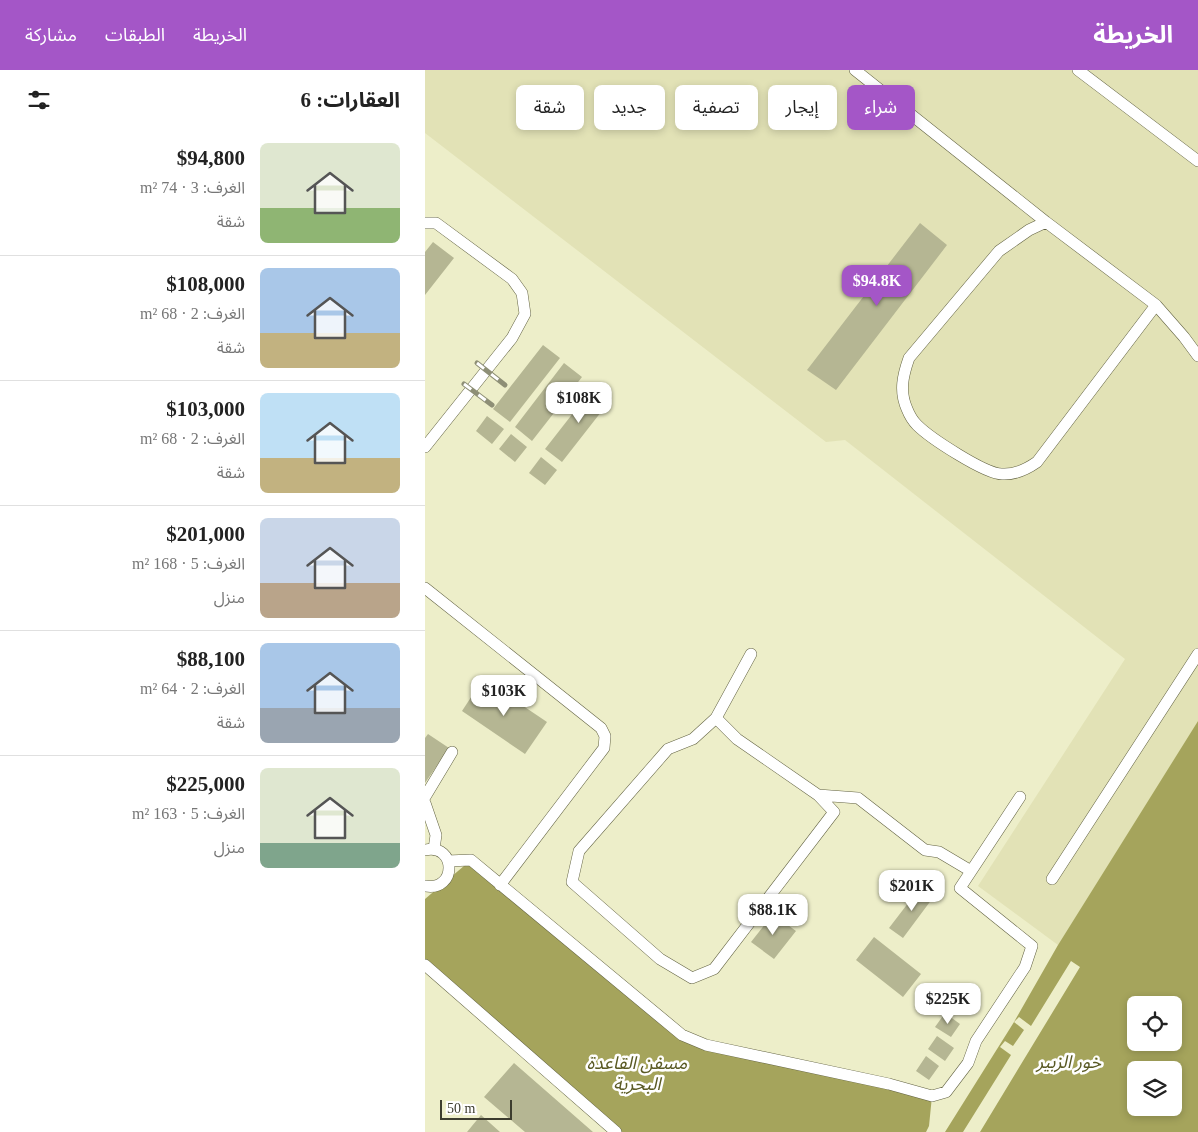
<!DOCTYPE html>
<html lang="ar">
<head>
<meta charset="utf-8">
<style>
  body { margin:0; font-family:"Times New Roman","Noto Sans Arabic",serif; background:#f6f6f6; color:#222; direction:rtl; height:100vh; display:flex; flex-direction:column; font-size:19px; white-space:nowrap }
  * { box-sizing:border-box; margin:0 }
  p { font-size:16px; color:#767676 }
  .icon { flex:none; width:28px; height:28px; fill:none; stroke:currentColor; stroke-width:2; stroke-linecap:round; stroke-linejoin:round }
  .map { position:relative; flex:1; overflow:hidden; direction:ltr }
  .side { display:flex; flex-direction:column; background:#fff; width:425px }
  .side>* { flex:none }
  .top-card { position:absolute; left:15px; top:15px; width:475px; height:45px; direction:rtl; display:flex; gap:10px }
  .tools { position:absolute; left:702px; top:926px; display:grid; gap:10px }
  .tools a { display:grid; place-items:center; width:55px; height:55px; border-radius:8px; background:#fff; box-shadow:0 2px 8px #0003; font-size:25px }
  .scale { position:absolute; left:15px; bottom:12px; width:72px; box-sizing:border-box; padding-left:5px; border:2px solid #3d3d2f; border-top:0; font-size:14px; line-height:18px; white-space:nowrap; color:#3d3d2f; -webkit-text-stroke:4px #fff; paint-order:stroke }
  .price { position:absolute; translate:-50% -42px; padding:0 11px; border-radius:10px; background:#fff; color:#222; font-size:16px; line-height:32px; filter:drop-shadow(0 1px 2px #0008) }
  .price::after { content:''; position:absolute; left:50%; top:30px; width:15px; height:11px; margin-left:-8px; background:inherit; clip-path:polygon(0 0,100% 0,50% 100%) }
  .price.selected { background:#a456c7; color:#fff }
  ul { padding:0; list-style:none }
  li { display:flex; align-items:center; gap:15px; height:125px; padding:0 25px }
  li+li { border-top:1px solid #e0e0e0 }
  li span { display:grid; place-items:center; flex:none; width:140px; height:100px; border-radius:8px; color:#555 }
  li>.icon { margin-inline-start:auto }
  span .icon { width:60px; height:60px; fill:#fffc; stroke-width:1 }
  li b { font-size:21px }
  h2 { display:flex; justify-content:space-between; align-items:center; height:60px; padding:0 25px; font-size:21px }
  .pill { padding:0 18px; border-radius:8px; background:#fff; box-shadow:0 2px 8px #0003; font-size:18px; line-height:45px }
  .pill.selected { background:#a456c7; color:#fff }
  header { display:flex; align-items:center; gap:30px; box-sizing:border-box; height:70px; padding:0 25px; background:#a456c7; color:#fff }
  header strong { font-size:24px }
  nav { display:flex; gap:28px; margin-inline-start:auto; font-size:18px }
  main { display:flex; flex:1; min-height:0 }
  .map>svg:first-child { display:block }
  .built { fill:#e2e2b6 }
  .water { fill:#a5a45c; fill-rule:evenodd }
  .pier { fill:#edeec9 }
  .building { fill:#b5b693 }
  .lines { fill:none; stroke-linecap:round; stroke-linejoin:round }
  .minor-casing { stroke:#636343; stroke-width:12 }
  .minor { stroke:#fff; stroke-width:11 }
  .rail-casing { stroke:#8e8f76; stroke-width:5 }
  .rail { stroke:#fff; stroke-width:3; stroke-dasharray:9; stroke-linecap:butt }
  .labels { text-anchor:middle; stroke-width:5; stroke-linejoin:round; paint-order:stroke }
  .water-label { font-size:18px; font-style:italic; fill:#5a5a24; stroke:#fff }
</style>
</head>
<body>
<header>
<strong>الخريطة</strong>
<nav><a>الخريطة</a><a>الطبقات</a><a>مشاركة</a></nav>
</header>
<main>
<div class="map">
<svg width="773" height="1062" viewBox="0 0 773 1062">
  <rect width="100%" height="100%" fill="#edeec9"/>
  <path class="built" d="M 0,0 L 773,0 L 773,651 L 633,875 L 553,816 L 700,589 L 420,370 L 401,372 L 0,63 Z"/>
  <path class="water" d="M 773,651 L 773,1062 L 520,1062 L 589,952 L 633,875 ZM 711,935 L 749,935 L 749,972 L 711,972 ZM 711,1000 L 749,1000 L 749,1038 L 711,1038 Z
    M 46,790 L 257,965 L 507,1026 L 504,1056 L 501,1062 L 189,1062 L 0,896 L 0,829 Z"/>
  <path class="pier" d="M 646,891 L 655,897 L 555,1062 L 538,1062 L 586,985 L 575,977 L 580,971 L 588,976 L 599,960 L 589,952 L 594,947 L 606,956 Z"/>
  <path class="building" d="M 495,153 L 522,175 L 411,320 L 382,300 Z
    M 8,172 L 29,188 L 0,225 L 0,182 Z
    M 118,275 L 135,288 L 85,352 L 68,339 Z
    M 139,293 L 157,307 L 107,371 L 90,357 Z
    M 170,315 L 187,328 L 137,392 L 120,379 Z
    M 62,346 L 79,359 L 67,374 L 51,361 Z
    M 86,364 L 102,377 L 90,392 L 74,379 Z
    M 116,387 L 132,400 L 120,415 L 104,403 Z
    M 58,609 L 122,652 L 100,684 L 37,641 Z
    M 3,664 L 24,678 L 0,713 L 0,668 Z
    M 497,815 L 510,825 L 478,868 L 464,858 Z
    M 348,844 L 371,861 L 349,889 L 326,872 Z
    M 449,867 L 496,904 L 478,927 L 431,890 Z
    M 520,943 L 535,954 L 526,967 L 510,957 Z
    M 512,966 L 529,978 L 520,991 L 503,979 Z
    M 501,986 L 514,996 L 504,1010 L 491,1001 Z
    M 89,993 L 168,1062 L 100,1062 L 59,1027 Z
    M 56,1045 L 75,1062 L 42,1062 Z"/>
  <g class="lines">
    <defs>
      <path id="minor" d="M 430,0 L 621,152 L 731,235 L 759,267 L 773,286
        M 653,0 L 773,91
        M 621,152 L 604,160 L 574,181 L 484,288 C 478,305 474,321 482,339 C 484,344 488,351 492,355 C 505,368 560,404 577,404 C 591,405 602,399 612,392 L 731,235
        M 0,153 L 11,153 L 87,209 L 97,223 L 100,244 L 87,268 L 0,377
        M 0,518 L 176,658 L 180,666 L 179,678 L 75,815
        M 326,584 L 291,648 L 312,669 L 393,725 L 433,728 L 500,780 L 514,782 L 546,801
        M 291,648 L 268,669 L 243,679 L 154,781 L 147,812 L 235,889 L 267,908 L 289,899 L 409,742 L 393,725
        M 0,727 L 27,682
        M 0,733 L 11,765 L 9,779
        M 0,780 C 32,773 32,822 0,816
        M 23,791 L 46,790 L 257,965 L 281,975 L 464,1014 L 507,1026 L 521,1022 L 543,993 L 551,971 L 600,897 L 607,876 L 535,818 L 595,727
        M 627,809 L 773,584
        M 0,895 L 191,1062"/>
    </defs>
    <use href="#minor" class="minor-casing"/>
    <use href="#minor" class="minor"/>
    <defs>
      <path id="rail" d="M 52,293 L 80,315
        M 39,314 L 67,335"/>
    </defs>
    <use href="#rail" class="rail-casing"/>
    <use href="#rail" class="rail"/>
  </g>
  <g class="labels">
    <g class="water-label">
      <text x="644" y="998">خور الزبير</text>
      <text x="212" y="999">مسفن القاعدة<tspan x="212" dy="21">البحرية</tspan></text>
    </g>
  </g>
</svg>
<div class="tools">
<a><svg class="icon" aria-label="locate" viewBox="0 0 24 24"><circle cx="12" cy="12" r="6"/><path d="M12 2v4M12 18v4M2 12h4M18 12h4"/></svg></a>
<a><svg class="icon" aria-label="layers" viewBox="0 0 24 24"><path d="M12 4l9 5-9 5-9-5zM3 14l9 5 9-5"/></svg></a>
</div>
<div class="scale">50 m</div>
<b class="price selected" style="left:452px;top:237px">$94.8K</b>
<b class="price" style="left:154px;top:354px">$108K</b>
<b class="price" style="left:79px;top:647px">$103K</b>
<b class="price" style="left:487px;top:842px">$201K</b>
<b class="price" style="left:348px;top:866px">$88.1K</b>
<b class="price" style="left:523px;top:955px">$225K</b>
<div class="top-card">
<a class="pill selected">شراء</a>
<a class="pill">إيجار</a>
<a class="pill">تصفية</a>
<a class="pill">جديد</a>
<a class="pill">شقة</a>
</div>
</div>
<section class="side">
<h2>العقارات: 6<svg class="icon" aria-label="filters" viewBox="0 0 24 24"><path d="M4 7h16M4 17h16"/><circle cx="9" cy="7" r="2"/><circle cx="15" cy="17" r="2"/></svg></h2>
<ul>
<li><span style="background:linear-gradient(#dfe7d0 65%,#8fb573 0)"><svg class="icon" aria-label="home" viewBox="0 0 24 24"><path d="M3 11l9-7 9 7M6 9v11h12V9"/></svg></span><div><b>$94,800</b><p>الغرف: 3 · 74 m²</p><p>شقة</p></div></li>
<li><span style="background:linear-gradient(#a9c7e8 65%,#c2b280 0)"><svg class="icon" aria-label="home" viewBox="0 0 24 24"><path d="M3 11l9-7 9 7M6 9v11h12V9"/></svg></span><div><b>$108,000</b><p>الغرف: 2 · 68 m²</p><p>شقة</p></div></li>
<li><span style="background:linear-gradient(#bfe0f5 65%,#c2b280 0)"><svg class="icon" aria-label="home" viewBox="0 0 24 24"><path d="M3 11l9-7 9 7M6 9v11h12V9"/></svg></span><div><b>$103,000</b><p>الغرف: 2 · 68 m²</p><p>شقة</p></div></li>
<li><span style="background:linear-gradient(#c9d6e8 65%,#b9a48a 0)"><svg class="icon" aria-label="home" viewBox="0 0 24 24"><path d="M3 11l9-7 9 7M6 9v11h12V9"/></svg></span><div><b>$201,000</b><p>الغرف: 5 · 168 m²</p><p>منزل</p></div></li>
<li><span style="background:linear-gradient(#a9c7e8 65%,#9aa5b1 0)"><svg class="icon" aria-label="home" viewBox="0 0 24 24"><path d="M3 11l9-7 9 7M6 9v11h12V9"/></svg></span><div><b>$88,100</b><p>الغرف: 2 · 64 m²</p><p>شقة</p></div></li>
<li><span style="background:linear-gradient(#dfe7d0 75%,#7fa58c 0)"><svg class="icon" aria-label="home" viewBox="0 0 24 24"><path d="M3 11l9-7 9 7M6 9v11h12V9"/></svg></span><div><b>$225,000</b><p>الغرف: 5 · 163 m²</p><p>منزل</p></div></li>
</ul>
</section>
</main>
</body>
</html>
